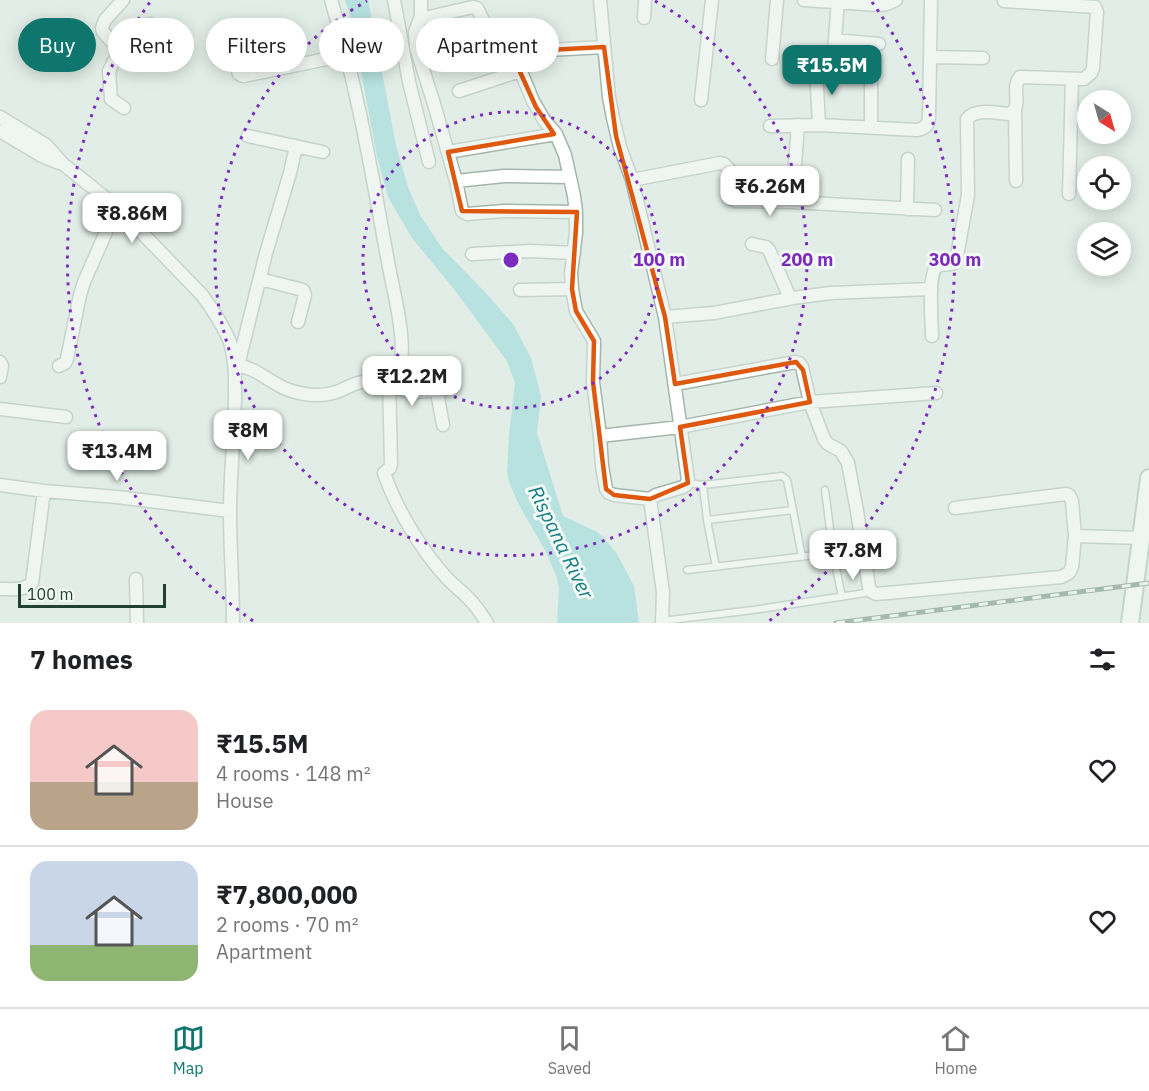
<!DOCTYPE html>
<html lang="en">
<head>
<meta charset="utf-8">
<style>
  body { margin:0; font-family:"IBM Plex Sans",sans-serif; background:#f6f6f6; color:#202124; height:100vh; display:flex; flex-direction:column; font-size:22px; white-space:nowrap }
  * { box-sizing:border-box; margin:0 }
  p { font-size:20px; color:#757577 }
  .icon { flex:none; width:33px; height:33px; fill:none; stroke:currentColor; stroke-width:2; stroke-linecap:round; stroke-linejoin:round }
  .map { position:relative; height:623px; overflow:hidden }
  .side { display:flex; flex-direction:column; background:#fff; flex:1 }
  .side>* { flex:none }
  .top-card { position:absolute; left:18px; top:18px; width:600px; height:54px; display:flex; gap:12px }
  .needle { width:39px; rotate:143deg }
  .controls { position:absolute; left:1077px; top:90px; display:grid; gap:12px }
  .controls a { display:grid; place-items:center; width:54px; height:54px; border-radius:50%; background:#fff; box-shadow:0 3px 15px #0003; font-size:30px }
  .scale { position:absolute; left:18px; bottom:15px; width:148px; box-sizing:border-box; padding-left:6px; border:3px solid #1f4033; border-top:0; font-size:16px; line-height:21px; white-space:nowrap; color:#1f4033; -webkit-text-stroke:4px #f2f9f4; paint-order:stroke }
  .price { position:absolute; translate:-50% -51px; padding:0 14px; border-radius:12px; background:#fff; color:#222; font-size:20px; line-height:39px; filter:drop-shadow(0 2px 3px #0008) }
  .price::after { content:''; position:absolute; left:50%; top:36px; width:18px; height:14px; margin-left:-9px; background:inherit; clip-path:polygon(0 0,100% 0,50% 100%) }
  .price.selected { background:#0f766e; color:#fff }
  ul { padding:0; list-style:none }
  li { display:flex; align-items:center; gap:18px; height:150px; padding:0 30px }
  li+li { border-top:2px solid #e0e0e0 }
  li span { display:grid; place-items:center; flex:none; width:168px; height:120px; border-radius:18px; color:#555 }
  li>.icon { margin-inline-start:auto }
  span .icon { width:72px; height:72px; fill:#fffc; stroke-width:1 }
  li b { font-size:26px }
  h2 { display:flex; justify-content:space-between; align-items:center; height:72px; padding:0 30px; font-size:26px }
  .pill { padding:0 21px; border-radius:27px; background:#fff; box-shadow:0 3px 15px #0003; font-size:21px; line-height:54px }
  .pill.selected { background:#0f766e; color:#fff }
  .menu { display:flex; justify-content:space-around; align-items:center; height:84px; border-top:2px solid #e0e0e0; background:#fff; font-size:16px; color:#757577 }
  .menu a { display:grid; justify-items:center; gap:3px }
  .menu .selected { color:#0f766e }
  .map>svg:first-child { display:block }
  .water { fill:#83d6d8 }
  .lines { fill:none; stroke-linecap:round; stroke-linejoin:round }
  .lane-casing { stroke:#a3b6ad; stroke-width:9 }
  .street-casing { stroke:#a3b6ad; stroke-width:15 }
  .secondary-casing { stroke:#9ebaad; stroke-width:20 }
  .lane { stroke:#fff; stroke-width:6 }
  .street { stroke:#fff; stroke-width:12 }
  .secondary { stroke:#fff; stroke-width:16 }
  .rail-casing { stroke:#597b6e; stroke-width:5 }
  .rail { stroke:#f2f9f4; stroke-width:3; stroke-dasharray:9; stroke-linecap:butt }
  .marked { fill:none; stroke:#de580e; stroke-width:4.5; stroke-linejoin:round }
  .ring { fill:none; stroke:#7b2cbf; stroke-width:3; stroke-dasharray:3 6 }
  .labels { text-anchor:middle; stroke-width:6; stroke-linejoin:round; paint-order:stroke }
  .water-label { font-size:20px; font-style:italic; fill:#137d82; stroke:#f2f9f4 }
  .centre { fill:#7b2cbf; stroke:#f2f9f4; stroke-width:3 }
  .ring-label { font-size:18px; text-anchor:middle; font-weight:bold; fill:#7b2cbf; stroke:#f2f9f4; stroke-width:6; stroke-linejoin:round; paint-order:stroke }
</style>
</head>
<body>
<div class="map">
<svg width="1149" height="623" viewBox="0 0 1149 623">
  <rect width="100%" height="100%" fill="#e1ede6"/>
  <path class="water" d="M 345,0 L 368,0 L 396,145 L 408,187 L 420,215 L 442,248 L 485,292 L 513,324 L 531,358 L 541,396 L 537,433 L 563,516 L 597,532 L 604,538 L 617,554 L 634,586 L 639,623 L 557,623 L 559,588 L 557,578 L 546,552 L 518,503 L 509,482 L 507,472 L 509,435 L 515,383 L 507,361 L 454,289 L 412,238 L 388,197 L 377,156 L 351,19 Z"/>
  <g class="lines">
    <defs>
      <path id="lane" d="M 688,483 L 703,485 L 782,476 L 787,480 L 793,510
        M 703,485 L 707,520 L 716,567
        M 825,490 L 833,553 L 842,597
        M 707,520 L 793,510 L 802,557
        M 687,570 L 833,553
        M 662,621 L 753,610 L 872,592"/>
      <path id="street" d="M 394,0 L 409,82 L 429,162
        M 421,0 L 421,16 L 415,32 L 416,47 L 434,104 L 456,181 L 462,211 L 467,214 L 504,211 L 576,212
        M 600,0 L 609,97 L 613,118 L 620,147 L 632,180 L 665,317 L 688,480 L 686,485 L 683,487 L 656,495 L 650,499 L 663,592 L 662,623
        M 804,0 L 879,5 L 887,4 L 896,0
        M 644,18 L 645,0
        M 420,19 L 473,7 L 477,8 L 487,28 L 495,37 L 509,49 L 515,57 L 533,101 L 544,120 L 556,134 L 565,155 L 574,196 L 576,212 L 576,233 L 571,273 L 572,289 L 576,311 L 594,341 L 593,382 L 600,436 L 602,466 L 606,489 L 609,493 L 614,495 L 650,499
        M 243,36 L 238,71 L 239,74 L 243,76 L 346,55
        M 835,40 L 879,44
        M 121,52 L 103,32 L 102,28 L 105,20 L 123,0
        M 511,52 L 604,47
        M 930,57 L 983,58
        M 772,59 L 777,0
        M 833,66 L 838,0
        M 816,68 L 819,125
        M 459,91 L 520,71
        M 701,100 L 712,0
        M 124,108 L 111,99 L 109,71 L 113,63 L 121,52 L 150,24
        M 1015,111 L 1016,181
        M 0,117 L 46,145 L 63,164 L 117,207 L 202,295 C 213,310 223,325 230,342 C 235,359 235,375 235,392 C 235,432 230,472 230,512 C 230,549 233,586 233,623
        M 770,126 L 819,125 L 917,130 C 925,128 928,126 929,118 L 931,0
        M 871,127 L 871,66
        M 0,131 L 42,156 L 59,163
        M 248,136 L 323,152
        M 448,152 L 556,134
        M 632,180 L 720,163 L 724,164 L 729,169 L 731,198 L 736,201 L 792,202 L 935,210
        M 456,181 L 504,176 L 570,177
        M 1069,194 L 1072,79
        M 792,202 L 798,125
        M 907,209 L 908,159
        M 752,244 L 766,247 L 769,250 L 790,298
        M 472,254 L 530,251 L 574,253
        M 260,279 L 303,290 L 305,295 L 298,322
        M 520,290 L 572,289
        M 665,317 L 714,313 L 793,298 L 830,293 L 931,289
        M 932,336 C 932,324 927,271 938,266 C 944,263 950,266 956,262 L 968,195 L 967,119 C 975,108 996,113 1009,114 C 1024,108 1010,89 1020,77 L 1084,79 L 1091,73 L 1093,68 L 1097,12 L 1095,7 L 1004,1
        M 0,362 L 2,366 L 0,377
        M 235,365 C 256,368 261,376 280,386 C 293,393 313,397 328,394 C 339,393 347,386 358,383 C 368,380 384,381 393,376 C 399,372 401,367 401,361 C 405,333 393,290 388,262 C 372,174 357,85 331,0
        M 238,365 L 266,253 L 290,173 L 296,146
        M 59,366 L 65,363 L 67,359 L 80,295 L 84,282 L 117,207
        M 389,378 L 391,464 L 390,468 L 384,473 C 396,508 421,550 446,577 C 454,586 463,592 470,600 C 477,607 482,615 487,623
        M 389,381 C 394,385 400,390 407,391 C 417,394 427,389 437,392 L 443,425
        M 675,384 L 796,362 L 799,363 L 802,367 L 810,402 L 824,439 L 828,444 L 841,451 L 848,463 L 857,511 L 869,587 L 872,592 L 876,594 L 1061,577 L 1069,573 L 1072,567 L 1075,536 L 1141,538
        M 0,409 L 66,417
        M 600,436 L 680,427 L 810,402 L 936,393
        M 0,485 L 44,491 L 117,497 L 230,511
        M 955,508 L 1066,494 L 1069,495 L 1072,501 L 1075,536
        M 136,579 L 137,623
        M 0,589 C 11,589 24,591 32,583 L 44,491"/>
      <path id="secondary" d="M 1130,623 L 1149,478"/>
    </defs>
    <use href="#lane" class="lane-casing"/>
    <use href="#street" class="street-casing"/>
    <use href="#secondary" class="secondary-casing"/>
    <use href="#lane" class="lane"/>
    <use href="#street" class="street"/>
    <use href="#secondary" class="secondary"/>
    <defs>
      <path id="rail" d="M 836,623 L 1149,583"/>
    </defs>
    <use href="#rail" class="rail-casing"/>
    <use href="#rail" class="rail"/>
  </g>
  <path d="M0 0H1149V623H0ZM 604,47 L 616,136 L 665,317 L 675,384 L 796,362 L 803,370 L 810,402 L 680,427 L 688,483 L 650,499 L 614,495 L 606,489 L 593,382 L 594,341 L 576,311 L 572,289 L 577,212 L 462,211 L 448,152 L 554,134 L 536,107 L 511,52 Z" fill="#e1ede6" fill-opacity=".55" fill-rule="evenodd"/>
  <path class="marked" d="M 604,47 L 616,136 L 665,317 L 675,384 L 796,362 L 803,370 L 810,402 L 680,427 L 688,483 L 650,499 L 614,495 L 606,489 L 593,382 L 594,341 L 576,311 L 572,289 L 577,212 L 462,211 L 448,152 L 554,134 L 536,107 L 511,52 Z"/>
  <g class="ring">
    <circle cx="511" cy="260" r="148"/>
    <path d="M655 1A296 296 0 1 1 367 1"/>
    <path d="M253 621A444 444 0 0 1 150 2M872 2A444 444 0 0 1 769 621"/>
  </g>
  <g class="labels">
    <g class="water-label">
      <text transform="translate(561 542) rotate(64)" y="7">Rispana River</text>
    </g>
  </g>
  <circle cx="511" cy="260" r="9" class="centre"/>
  <g class="ring-label">
    <text x="659" y="266">100 m</text>
    <text x="807" y="266">200 m</text>
    <text x="955" y="266">300 m</text>
  </g>
</svg>
<div class="controls">
<a><svg class="needle" viewBox="-14 -14 28 28"><path d="M0-13l5 13h-10z" fill="#e53935"/><path d="M0 13l5-13h-10z" fill="#757577"/></svg></a>
<a><svg class="icon" aria-label="locate" viewBox="0 0 24 24"><circle cx="12" cy="12" r="6"/><path d="M12 2v4M12 18v4M2 12h4M18 12h4"/></svg></a>
<a><svg class="icon" aria-label="layers" viewBox="0 0 24 24"><path d="M12 4l9 5-9 5-9-5zM3 14l9 5 9-5"/></svg></a>
</div>
<div class="scale">100 m</div>
<b class="price selected" style="left:832px;top:96px">₹15.5M</b>
<b class="price" style="left:770px;top:217px">₹6.26M</b>
<b class="price" style="left:132px;top:244px">₹8.86M</b>
<b class="price" style="left:412px;top:407px">₹12.2M</b>
<b class="price" style="left:248px;top:461px">₹8M</b>
<b class="price" style="left:117px;top:482px">₹13.4M</b>
<b class="price" style="left:853px;top:581px">₹7.8M</b>
<div class="top-card">
<a class="pill selected">Buy</a>
<a class="pill">Rent</a>
<a class="pill">Filters</a>
<a class="pill">New</a>
<a class="pill">Apartment</a>
</div>
</div>
<section class="side">
<h2>7 homes<svg class="icon" aria-label="filters" viewBox="0 0 24 24"><path d="M4 7h16M4 17h16"/><circle cx="9" cy="7" r="2"/><circle cx="15" cy="17" r="2"/></svg></h2>
<ul>
<li><span style="background:linear-gradient(#f6c9c9 60%,#b9a48a 0)"><svg class="icon" aria-label="home" viewBox="0 0 24 24"><path d="M3 11l9-7 9 7M6 9v11h12V9"/></svg></span><div><b>₹15.5M</b><p>4 rooms · 148 m²</p><p>House</p></div><svg class="icon" aria-label="heart" viewBox="0 0 24 24"><path d="M12 20l-8-8c-3-5 5-10 8-4 3-6 11-1 8 4z"/></svg></li>
<li><span style="background:linear-gradient(#c9d6e8 70%,#8fb573 0)"><svg class="icon" aria-label="home" viewBox="0 0 24 24"><path d="M3 11l9-7 9 7M6 9v11h12V9"/></svg></span><div><b>₹7,800,000</b><p>2 rooms · 70 m²</p><p>Apartment</p></div><svg class="icon" aria-label="heart" viewBox="0 0 24 24"><path d="M12 20l-8-8c-3-5 5-10 8-4 3-6 11-1 8 4z"/></svg></li>
</ul>
</section>
<nav class="menu">
<a class="selected"><svg class="icon" aria-label="map" viewBox="0 0 24 24"><path d="M3 6l6-2 6 2 6-2v14l-6 2-6-2-6 2zM9 4v14M15 6v14"/></svg>Map</a>
<a><svg class="icon" aria-label="saved" viewBox="0 0 24 24"><path d="M7 4h10v16l-5-4-5 4z"/></svg>Saved</a>
<a><svg class="icon" aria-label="home" viewBox="0 0 24 24"><path d="M3 11l9-7 9 7M6 9v11h12V9"/></svg>Home</a>
</nav>
</body>
</html>
